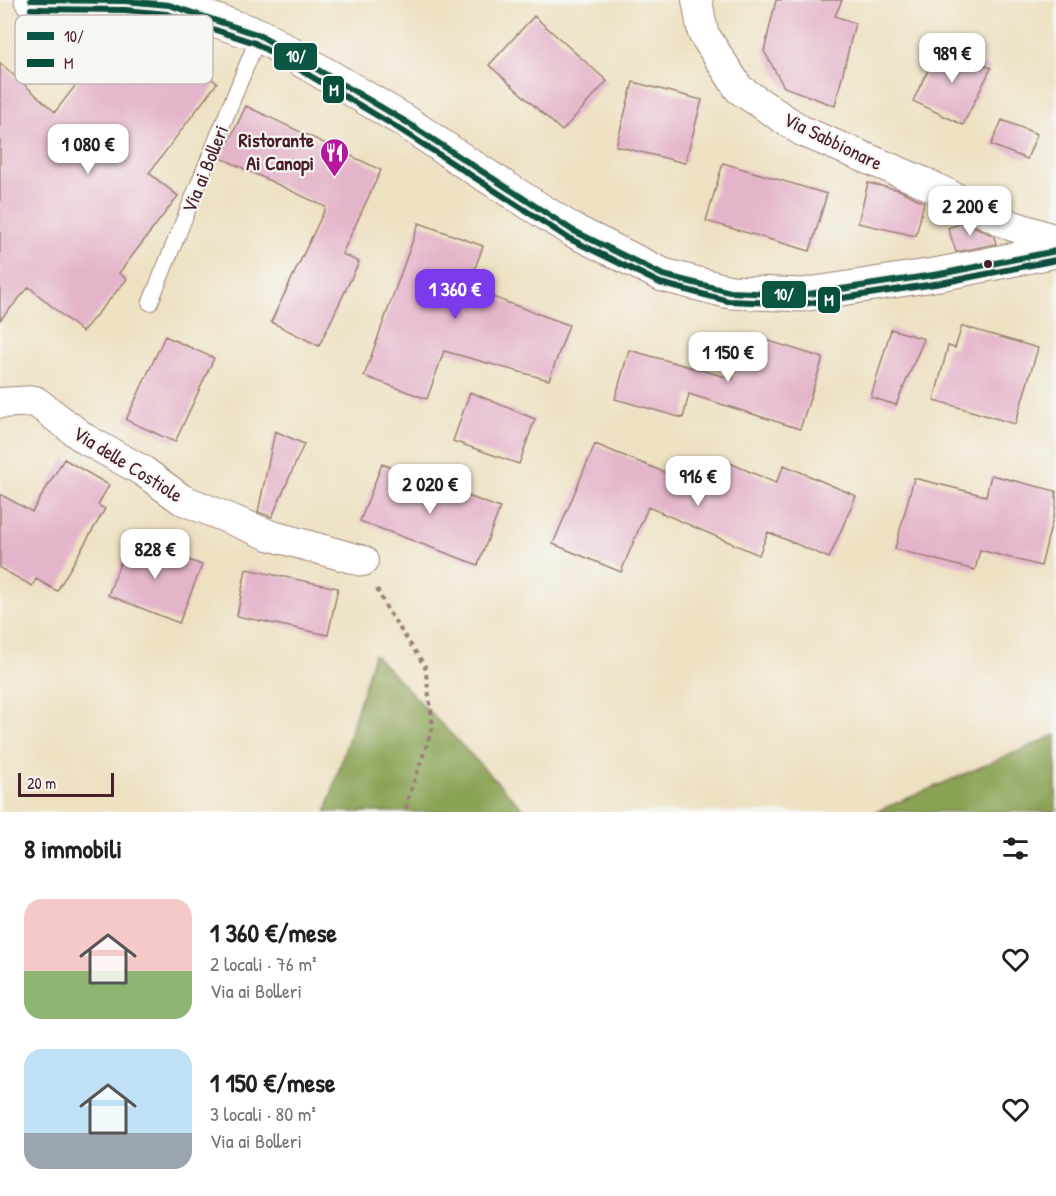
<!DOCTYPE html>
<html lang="it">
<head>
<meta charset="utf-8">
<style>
  body { margin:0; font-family:"Patrick Hand",sans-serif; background:#f6f6f6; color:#202124; height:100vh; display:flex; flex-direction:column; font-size:22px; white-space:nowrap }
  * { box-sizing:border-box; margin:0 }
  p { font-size:20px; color:#757577 }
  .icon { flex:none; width:33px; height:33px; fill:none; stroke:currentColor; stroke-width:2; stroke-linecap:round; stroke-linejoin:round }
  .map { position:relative; height:812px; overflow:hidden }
  .side { display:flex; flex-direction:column; background:#fff; flex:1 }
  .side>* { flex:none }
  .scale { position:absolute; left:18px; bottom:15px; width:96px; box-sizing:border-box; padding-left:6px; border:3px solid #4a1f2b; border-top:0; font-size:16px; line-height:21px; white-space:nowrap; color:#4a1f2b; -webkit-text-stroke:4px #f6f6f2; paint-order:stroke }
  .price { position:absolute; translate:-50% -51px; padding:0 14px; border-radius:12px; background:#fff; color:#222; font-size:20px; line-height:39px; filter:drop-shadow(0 2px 3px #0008) }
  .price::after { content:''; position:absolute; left:50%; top:36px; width:18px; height:14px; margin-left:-9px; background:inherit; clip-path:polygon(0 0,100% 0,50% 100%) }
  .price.active { background:#7c3aed; color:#fff }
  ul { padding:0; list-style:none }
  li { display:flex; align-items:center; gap:18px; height:150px; padding:0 24px }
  li span { display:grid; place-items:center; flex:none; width:168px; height:120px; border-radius:18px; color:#555 }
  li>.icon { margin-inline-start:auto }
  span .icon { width:72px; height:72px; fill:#fffc; stroke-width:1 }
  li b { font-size:26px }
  h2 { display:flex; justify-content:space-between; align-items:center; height:72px; padding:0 24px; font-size:26px }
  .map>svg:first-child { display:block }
  .forest { fill:#8aa354; stroke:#6a6140; stroke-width:1.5 }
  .building { fill:#e4b4ca }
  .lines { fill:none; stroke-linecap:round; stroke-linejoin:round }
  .service-casing { stroke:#9c8076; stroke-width:17 }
  .minor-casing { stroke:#9c8076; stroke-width:32 }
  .tertiary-casing { stroke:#9c8076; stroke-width:35 }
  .path { stroke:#9c8076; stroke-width:4; stroke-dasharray:4.5 4.5; stroke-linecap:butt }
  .service { stroke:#fff; stroke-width:15 }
  .minor { stroke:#fff; stroke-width:30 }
  .tertiary { stroke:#fff; stroke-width:33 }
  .bus-1-casing { stroke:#f6f6f2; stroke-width:10 }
  .bus-2-casing { stroke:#f6f6f2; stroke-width:10 }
  .bus-1 { stroke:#0a5543; stroke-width:6 }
  .bus-2 { stroke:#074e3c; stroke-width:6 }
  .bus-dot { fill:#4a1f2b; stroke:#f6f6f2; stroke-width:2 }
  .labels { text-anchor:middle; stroke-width:4.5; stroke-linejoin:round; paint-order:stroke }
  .poi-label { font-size:20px; font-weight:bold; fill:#4a1f2b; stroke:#f6f6f2; text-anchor:end }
  .street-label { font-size:20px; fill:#4a1f2b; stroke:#f6f6f2 }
  .key { fill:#f6f6f2; stroke:#c2b6b6; stroke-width:1.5 }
  .key-label { font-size:16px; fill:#4a1f2b }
  .line-badge { stroke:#f6f6f2; stroke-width:2 }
  .badge-label { font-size:16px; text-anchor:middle; font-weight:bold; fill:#fff }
</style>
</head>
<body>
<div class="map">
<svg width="1056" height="812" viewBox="0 0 1056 812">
  <rect width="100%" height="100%" fill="#f6f6f2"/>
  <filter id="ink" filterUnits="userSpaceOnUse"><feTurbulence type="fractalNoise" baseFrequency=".0167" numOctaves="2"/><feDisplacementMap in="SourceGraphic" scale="12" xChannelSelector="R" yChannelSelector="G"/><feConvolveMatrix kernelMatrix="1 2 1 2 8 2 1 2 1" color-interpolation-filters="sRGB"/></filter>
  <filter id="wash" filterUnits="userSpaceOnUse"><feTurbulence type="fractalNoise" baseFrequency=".008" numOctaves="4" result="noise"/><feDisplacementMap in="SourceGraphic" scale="24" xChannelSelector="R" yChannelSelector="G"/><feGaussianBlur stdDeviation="1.35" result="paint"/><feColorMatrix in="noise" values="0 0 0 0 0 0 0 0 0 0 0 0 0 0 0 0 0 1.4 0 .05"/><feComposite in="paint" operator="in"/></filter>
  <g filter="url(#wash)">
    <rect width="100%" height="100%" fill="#eee1c2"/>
    <path class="forest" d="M 374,654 L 526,812 L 326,812 Z
      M 1056,735 L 1056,812 L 875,812 Z"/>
    <g id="blocks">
      <path class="building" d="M 776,0 L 842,0 L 835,16 L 855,23 L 835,106 L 784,87 L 764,51 Z
        M 534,16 L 607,81 L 562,131 L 489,65 Z
        M 135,38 L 159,55 L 166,44 L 217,83 L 149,173 L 178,196 L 119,273 L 127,279 L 82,332 L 29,287 L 0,320 L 0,63 L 55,112 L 109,42 L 123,53 Z
        M 941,44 L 991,68 L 963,125 L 913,101 Z
        M 633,82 L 702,100 L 685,163 L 616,146 Z
        M 246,106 L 381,170 L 342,254 L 359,262 L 319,346 L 271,322 L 326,207 L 221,158 Z
        M 1002,120 L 1037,134 L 1027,159 L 991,145 Z
        M 723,163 L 827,194 L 810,251 L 706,221 Z
        M 868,183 L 899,190 L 924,202 L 916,236 L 858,223 Z
        M 965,222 L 994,236 L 996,244 L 956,252 L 948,228 Z
        M 419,223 L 483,246 L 468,288 L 569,325 L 549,380 L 444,351 L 427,399 L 364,376 Z
        M 962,326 L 1038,348 L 1015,424 L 934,400 L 948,346 L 955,348 Z
        M 891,329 L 924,339 L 896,405 L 871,397 Z
        M 747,334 L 823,358 L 800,429 L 689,394 L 683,418 L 615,399 L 629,350 L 733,379 Z
        M 165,336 L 214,358 L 175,442 L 126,420 Z
        M 470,392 L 535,419 L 519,464 L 453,441 Z
        M 275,431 L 304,444 L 272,517 L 258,512 Z
        M 595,444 L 703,488 L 716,457 L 776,483 L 784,465 L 856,496 L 829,558 L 768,532 L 759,555 L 648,507 L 621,572 L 553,544 Z
        M 64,459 L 109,485 L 98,505 L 105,509 L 57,591 L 36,579 L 32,586 L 0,568 L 0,494 L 32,512 Z
        M 382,464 L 500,508 L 478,565 L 360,521 Z
        M 991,475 L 1056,491 L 1056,506 L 1041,566 L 980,550 L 975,570 L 895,549 L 914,478 L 986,496 Z
        M 130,537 L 202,565 L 179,623 L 108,595 Z
        M 246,569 L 338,588 L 328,635 L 237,616 Z"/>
    </g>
  </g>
  <g filter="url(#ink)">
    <use href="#blocks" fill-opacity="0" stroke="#9c8076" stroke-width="1.5"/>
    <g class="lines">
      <defs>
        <path id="service" d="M 150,303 L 259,35"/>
        <path id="minor" d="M 697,0 L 703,33 L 739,89 L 802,131 L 923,182 L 1010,225 L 1056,240
          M 0,403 L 35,401 L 85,439 L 143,471 L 181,499 L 269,535 L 363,561"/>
        <path id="tertiary" d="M 31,0 L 125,1 L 169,5 L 259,35 L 403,120 L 465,162 L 572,230 L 663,275 L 730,292 L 802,295 L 940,274 L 1056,251"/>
      </defs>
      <use href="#service" class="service-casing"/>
      <use href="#minor" class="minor-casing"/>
      <use href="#tertiary" class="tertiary-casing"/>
      <path class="path" d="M 377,589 L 388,611 L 425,666 L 433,727 L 406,804 L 408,812
        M 1047,812 L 1056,807"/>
      <use href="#service" class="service"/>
      <use href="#minor" class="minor"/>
      <use href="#tertiary" class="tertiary"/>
      <defs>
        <path id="bus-1" d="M 31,0 L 125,1 L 169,5 L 259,35 L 403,120 L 572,230 L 663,275 L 730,292 L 802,295 L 940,274 L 1056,251"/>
        <path id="bus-2" d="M 31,9 L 125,10 L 167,14 L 255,43 L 398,128 L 568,238 L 660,283 L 728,301 L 803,304 L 941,283 L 1056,260"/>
      </defs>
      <use href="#bus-1" class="bus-1-casing"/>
      <use href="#bus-2" class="bus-2-casing"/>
      <use href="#bus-1" class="bus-1"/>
      <use href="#bus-2" class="bus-2"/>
    </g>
  </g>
  <defs>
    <symbol id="restaurant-pin" viewBox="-11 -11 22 30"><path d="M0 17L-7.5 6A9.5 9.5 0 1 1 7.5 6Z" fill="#b5179e" stroke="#f6f6f2"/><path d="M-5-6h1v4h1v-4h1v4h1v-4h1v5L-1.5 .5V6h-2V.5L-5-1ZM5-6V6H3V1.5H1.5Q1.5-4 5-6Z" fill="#fff"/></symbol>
  </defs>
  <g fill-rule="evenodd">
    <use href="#restaurant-pin" x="318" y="136" width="33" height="45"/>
  </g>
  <circle class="bus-dot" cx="988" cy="264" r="5"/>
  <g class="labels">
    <g class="poi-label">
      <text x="314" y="147">Ristorante<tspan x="314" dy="23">Ai Canopi</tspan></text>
    </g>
    <g class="street-label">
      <text transform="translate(833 141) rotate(26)" y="7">Via Sabbionare</text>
      <text transform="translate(205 169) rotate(-68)" y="7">Via ai Bolleri</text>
      <text transform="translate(128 464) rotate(32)" y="7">Via delle Costiole</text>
    </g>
  </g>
  <rect x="15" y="15" width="198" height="69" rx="9" class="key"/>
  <rect x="27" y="32" width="27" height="8" fill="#0a5543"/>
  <rect x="27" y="59" width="27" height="8" fill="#074e3c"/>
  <g class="key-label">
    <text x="64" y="42">10/</text>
    <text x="64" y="69">M</text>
  </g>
  <g class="line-badge">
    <rect x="273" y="42" width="45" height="29" rx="6" fill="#0a5543"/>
    <rect x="322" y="75" width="23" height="29" rx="6" fill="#074e3c"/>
    <rect x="761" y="280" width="46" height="29" rx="6" fill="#0a5543"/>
    <rect x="817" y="286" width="24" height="28" rx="6" fill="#074e3c"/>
  </g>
  <g class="badge-label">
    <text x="296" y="62">10/</text>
    <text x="334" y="96">M</text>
    <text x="784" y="300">10/</text>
    <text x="829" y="306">M</text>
  </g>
</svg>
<div class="scale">20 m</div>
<b class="price" style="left:952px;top:84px">989 €</b>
<b class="price" style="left:88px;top:175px">1 080 €</b>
<b class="price" style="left:970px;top:237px">2 200 €</b>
<b class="price active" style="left:455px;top:320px">1 360 €</b>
<b class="price" style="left:728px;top:383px">1 150 €</b>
<b class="price" style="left:698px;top:507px">916 €</b>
<b class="price" style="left:430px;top:515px">2 020 €</b>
<b class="price" style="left:155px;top:580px">828 €</b>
</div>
<section class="side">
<h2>8 immobili<svg class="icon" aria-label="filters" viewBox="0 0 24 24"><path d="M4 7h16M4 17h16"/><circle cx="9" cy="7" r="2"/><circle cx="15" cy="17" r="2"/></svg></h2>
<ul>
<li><span style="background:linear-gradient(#f6c9c9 60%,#8fb573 0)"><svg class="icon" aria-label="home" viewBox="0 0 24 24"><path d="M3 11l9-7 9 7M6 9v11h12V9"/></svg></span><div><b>1 360 €/mese</b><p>2 locali · 76 m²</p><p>Via ai Bolleri</p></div><svg class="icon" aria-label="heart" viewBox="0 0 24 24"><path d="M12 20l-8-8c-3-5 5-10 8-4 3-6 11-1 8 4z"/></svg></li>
<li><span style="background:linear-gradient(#bfe0f5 70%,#9aa5b1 0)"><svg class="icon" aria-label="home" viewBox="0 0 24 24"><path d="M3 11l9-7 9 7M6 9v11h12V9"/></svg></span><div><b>1 150 €/mese</b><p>3 locali · 80 m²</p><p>Via ai Bolleri</p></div><svg class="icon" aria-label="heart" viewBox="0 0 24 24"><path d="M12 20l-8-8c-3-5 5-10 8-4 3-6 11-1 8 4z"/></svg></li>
</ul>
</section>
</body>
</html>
